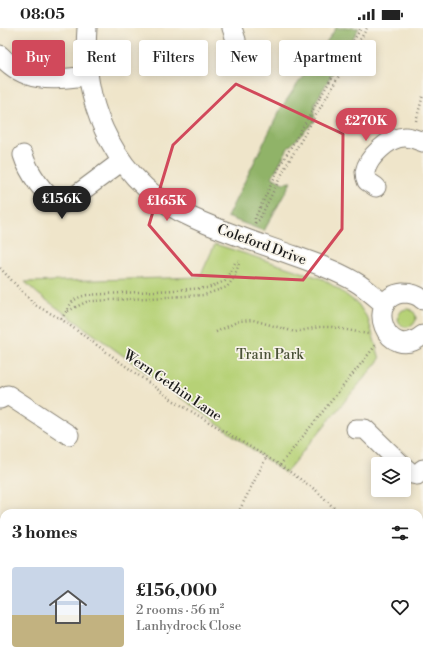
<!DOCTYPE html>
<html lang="en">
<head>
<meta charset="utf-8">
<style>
  body { margin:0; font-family:"Libre Bodoni",serif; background:#f6f6f6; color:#222; height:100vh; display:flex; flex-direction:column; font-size:15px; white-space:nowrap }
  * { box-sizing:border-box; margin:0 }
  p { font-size:13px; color:#767676 }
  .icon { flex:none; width:22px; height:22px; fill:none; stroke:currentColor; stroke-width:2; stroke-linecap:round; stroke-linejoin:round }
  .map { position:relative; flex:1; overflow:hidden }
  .sheet { position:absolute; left:0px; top:481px; width:423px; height:156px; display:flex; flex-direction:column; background:#fff; border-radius:12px 12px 0 0; box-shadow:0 2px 10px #0003 }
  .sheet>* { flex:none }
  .hud { position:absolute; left:12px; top:12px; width:399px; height:36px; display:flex; gap:8px }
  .tools { position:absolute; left:371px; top:429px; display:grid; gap:8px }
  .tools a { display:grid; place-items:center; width:40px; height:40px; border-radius:4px; background:#fff; box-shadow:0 2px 10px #0003; font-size:20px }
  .price { position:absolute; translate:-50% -34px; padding:0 9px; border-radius:14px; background:#d1495b; color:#fff; font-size:13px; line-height:26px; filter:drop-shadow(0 1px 2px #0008) }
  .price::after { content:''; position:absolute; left:50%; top:24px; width:12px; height:9px; margin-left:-6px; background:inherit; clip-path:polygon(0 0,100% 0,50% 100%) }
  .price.selected { background:#222; color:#fff }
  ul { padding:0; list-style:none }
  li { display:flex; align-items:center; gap:12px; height:100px; padding:0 12px }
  li span { display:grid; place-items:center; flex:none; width:112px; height:80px; border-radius:4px; color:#555 }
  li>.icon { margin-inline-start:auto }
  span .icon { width:48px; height:48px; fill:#fffc; stroke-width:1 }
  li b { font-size:17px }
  h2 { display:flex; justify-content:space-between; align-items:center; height:48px; padding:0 12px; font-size:17px }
  .tag { padding:0 14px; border-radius:4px; background:#fff; box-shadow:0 2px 10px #0003; font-size:14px; line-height:36px }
  .tag.selected { background:#d1495b; color:#fff }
  .status { display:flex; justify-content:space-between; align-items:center; height:28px; padding:0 20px; background:#fff; direction:ltr }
  .status svg { height:11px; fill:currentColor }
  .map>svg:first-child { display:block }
  .green { fill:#b6d176; stroke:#697649 }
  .forest { fill:#90b367; stroke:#566842 }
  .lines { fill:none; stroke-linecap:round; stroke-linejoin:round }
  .street-casing { stroke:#868073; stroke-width:21 }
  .path { stroke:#868073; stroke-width:2.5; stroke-dasharray:1 3; stroke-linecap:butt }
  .street { stroke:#fff; stroke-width:19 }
  .marked { fill:none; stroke:#d1495b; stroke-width:3; stroke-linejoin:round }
  .labels { text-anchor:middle; stroke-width:3.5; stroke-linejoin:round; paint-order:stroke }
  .street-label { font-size:14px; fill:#1c1c1c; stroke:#f7f3e8 }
  .park-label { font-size:14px; fill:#4a5237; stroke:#f7f3e8 }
</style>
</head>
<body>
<div class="status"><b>08:05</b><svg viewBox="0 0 49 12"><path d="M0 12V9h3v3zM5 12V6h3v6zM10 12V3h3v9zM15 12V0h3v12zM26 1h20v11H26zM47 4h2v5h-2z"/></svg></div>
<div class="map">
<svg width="423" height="637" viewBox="0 0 423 637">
  <rect width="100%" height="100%" fill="#f7f3e8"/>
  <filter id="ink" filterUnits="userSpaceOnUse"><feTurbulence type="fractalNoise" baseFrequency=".025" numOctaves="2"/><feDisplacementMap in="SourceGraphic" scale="8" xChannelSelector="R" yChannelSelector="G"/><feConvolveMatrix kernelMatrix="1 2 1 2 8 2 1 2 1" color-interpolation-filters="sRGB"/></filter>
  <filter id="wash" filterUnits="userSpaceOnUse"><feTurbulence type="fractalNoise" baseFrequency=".012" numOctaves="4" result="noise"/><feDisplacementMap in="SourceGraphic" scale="16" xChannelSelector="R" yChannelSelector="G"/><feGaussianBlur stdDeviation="0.9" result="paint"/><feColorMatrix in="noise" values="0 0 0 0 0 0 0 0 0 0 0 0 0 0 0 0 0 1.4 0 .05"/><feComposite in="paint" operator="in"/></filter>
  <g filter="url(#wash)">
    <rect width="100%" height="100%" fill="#efe5ca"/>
    <path class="green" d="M 215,216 L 323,251 L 341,263 L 358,276 L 368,291 L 380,331 L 285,445 L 38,266 L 25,254 L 200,249 Z
      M398 290a9 9 0 1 1 18 0a9 9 0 1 1-18 0Z"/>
    <path class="forest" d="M 336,0 L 359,0 L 315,75 L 314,94 L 288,120 L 272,149 L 283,155 L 291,154 L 264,203 L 227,189 L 281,80 Z"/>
  </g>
  <g filter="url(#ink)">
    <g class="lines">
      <defs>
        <path id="street" d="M 87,0 C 81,79 117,157 193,190 C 226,205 261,216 295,228 C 315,235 335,242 354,253 C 365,259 375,269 385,277
          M 232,0 L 236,12
          M 0,27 C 25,56 52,52 87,48
          M 23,127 C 28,143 45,170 61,176 L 67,174 L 122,133
          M 376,159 L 367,153 C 366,151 365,147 365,144 C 368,129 389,109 405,109 C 411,109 417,112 423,114
          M 423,272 C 418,267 410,265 403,265 C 363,269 386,337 423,307
          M 0,371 L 8,367 L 69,407
          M 356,401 L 365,401 L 401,436
          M 404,439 L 412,446 L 417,447 L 423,441
          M 0,588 L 4,576
          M 0,621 L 4,622
          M 26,633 L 33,637
          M 130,637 L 132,633
          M 324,637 L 328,633"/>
      </defs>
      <use href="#street" class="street-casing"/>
      <path class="path" d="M 416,93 L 423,67
        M 255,195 L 259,192 L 286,138 L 367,0
        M 255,195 L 255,190 L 281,136 L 361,0
        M 0,240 L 35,277 L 61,291 L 171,371 L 280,437 L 317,463 L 339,485
        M 68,283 L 86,274 L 93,273 L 204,267 L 227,259 L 234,250 L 240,233
        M 61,291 C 72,277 69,271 87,267 L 208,260 L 225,253 L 235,235 L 240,232
        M 216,304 L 239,293 L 253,292 L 295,304 L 319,299 L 332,299 L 368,306
        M 280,437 L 376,317
        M 238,485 L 266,430
        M 419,580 L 423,583"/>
      <use href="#street" class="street"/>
    </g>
  </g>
  <path class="marked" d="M 236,56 L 343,106 L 342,201 L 303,252 L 192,247 L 149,197 L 173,117 Z"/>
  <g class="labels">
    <g class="street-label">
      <text transform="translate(262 216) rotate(20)" y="5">Coleford Drive</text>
      <text transform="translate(173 357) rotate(34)" y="5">Wern Gethin Lane</text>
    </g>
    <g class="park-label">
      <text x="270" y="331">Train Park</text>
    </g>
  </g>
</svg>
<div class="tools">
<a><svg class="icon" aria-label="layers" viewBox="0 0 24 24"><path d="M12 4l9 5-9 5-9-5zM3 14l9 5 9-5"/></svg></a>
</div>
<b class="price" style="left:366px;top:114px">£270K</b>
<b class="price selected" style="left:62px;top:192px">£156K</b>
<b class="price" style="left:167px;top:194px">£165K</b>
<div class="hud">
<a class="tag selected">Buy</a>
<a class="tag">Rent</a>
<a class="tag">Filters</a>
<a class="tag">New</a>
<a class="tag">Apartment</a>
</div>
<section class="sheet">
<h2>3 homes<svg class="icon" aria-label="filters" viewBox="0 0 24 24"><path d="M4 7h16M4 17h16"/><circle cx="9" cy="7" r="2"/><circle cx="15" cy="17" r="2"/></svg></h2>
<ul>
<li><span style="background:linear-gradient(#c9d6e8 60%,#c2b280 0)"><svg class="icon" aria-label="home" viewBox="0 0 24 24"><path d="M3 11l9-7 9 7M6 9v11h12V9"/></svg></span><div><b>£156,000</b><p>2 rooms · 56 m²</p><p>Lanhydrock Close</p></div><svg class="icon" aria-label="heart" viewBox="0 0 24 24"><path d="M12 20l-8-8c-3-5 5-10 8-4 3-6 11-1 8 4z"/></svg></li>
</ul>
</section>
</div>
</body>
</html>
